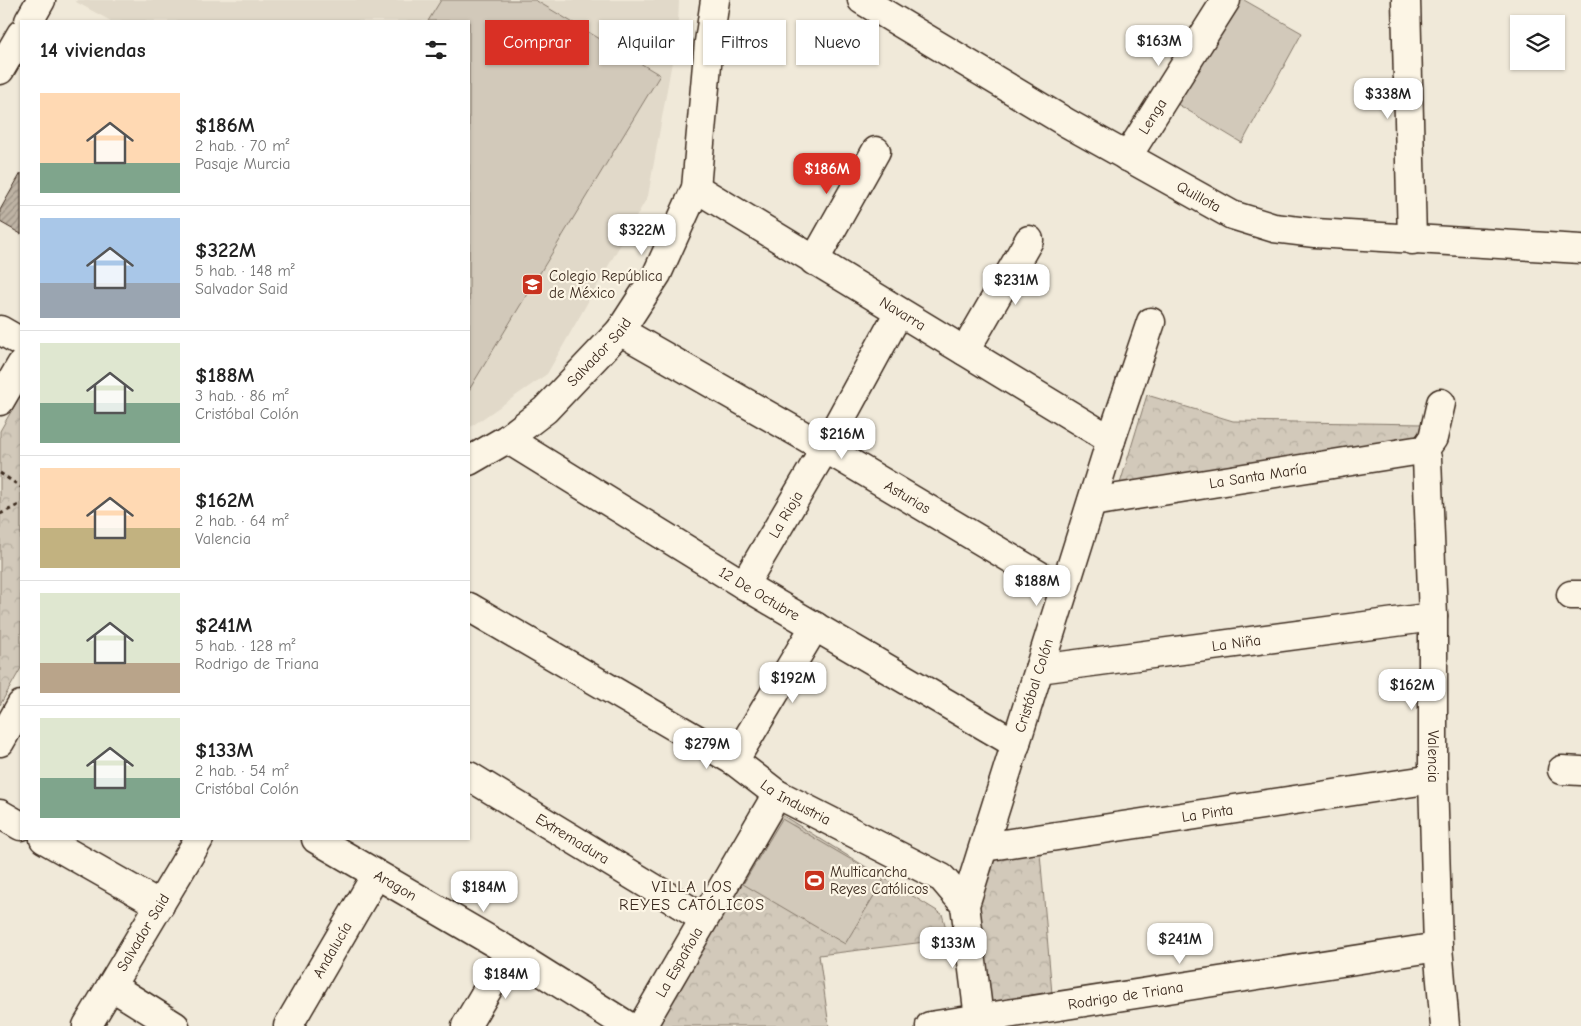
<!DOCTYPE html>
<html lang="es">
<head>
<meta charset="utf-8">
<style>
  body { margin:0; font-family:"Comic Neue",sans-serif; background:#f6f6f6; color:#222; height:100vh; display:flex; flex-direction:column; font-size:19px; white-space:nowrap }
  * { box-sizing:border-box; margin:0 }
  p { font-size:16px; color:#767676 }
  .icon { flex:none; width:28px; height:28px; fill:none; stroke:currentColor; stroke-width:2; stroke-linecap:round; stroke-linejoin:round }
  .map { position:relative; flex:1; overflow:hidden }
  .panel { position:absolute; left:20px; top:20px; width:450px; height:820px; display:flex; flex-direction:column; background:#fff; border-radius:0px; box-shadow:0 1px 4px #0004 }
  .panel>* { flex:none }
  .hud { position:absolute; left:485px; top:20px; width:475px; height:45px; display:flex; gap:10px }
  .buttons { position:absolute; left:1510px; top:15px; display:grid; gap:10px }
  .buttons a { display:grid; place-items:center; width:55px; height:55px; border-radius:0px; background:#fff; box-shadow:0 1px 4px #0004; font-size:25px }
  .price { position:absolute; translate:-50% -42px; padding:0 11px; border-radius:10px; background:#fff; color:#222; font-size:16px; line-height:32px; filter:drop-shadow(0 1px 2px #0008) }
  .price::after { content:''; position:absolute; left:50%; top:30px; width:15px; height:11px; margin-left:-8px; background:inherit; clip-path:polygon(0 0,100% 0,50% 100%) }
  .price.current { background:#d93025; color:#fff }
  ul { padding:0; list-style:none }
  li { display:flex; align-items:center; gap:15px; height:125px; padding:0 20px }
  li+li { border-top:1px solid #e0e0e0 }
  li span { display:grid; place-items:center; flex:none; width:140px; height:100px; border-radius:0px; color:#555 }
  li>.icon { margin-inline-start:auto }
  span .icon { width:60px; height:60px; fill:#fffc; stroke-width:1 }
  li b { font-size:21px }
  h2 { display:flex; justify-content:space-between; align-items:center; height:60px; padding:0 20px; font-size:21px }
  .chip { padding:0 18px; border-radius:0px; background:#fff; box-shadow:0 1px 4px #0004; font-size:18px; line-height:45px }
  .chip.current { background:#d93025; color:#fff }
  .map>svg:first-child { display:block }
  .built { fill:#e1d9c9 }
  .park { fill:url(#park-crowns); stroke:#867a6c }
  .pitch { fill:#d2c9ba; stroke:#867a6c }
  .building { fill:url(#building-hatch); stroke:#3b2a1e }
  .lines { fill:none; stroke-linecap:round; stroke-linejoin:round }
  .minor-casing { stroke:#3b2a1e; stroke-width:31 }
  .path { stroke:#3b2a1e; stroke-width:3; stroke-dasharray:4 4; stroke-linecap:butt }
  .minor { stroke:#fcf5e5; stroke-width:28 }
  .labels { text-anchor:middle; stroke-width:4.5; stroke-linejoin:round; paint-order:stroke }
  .street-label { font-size:15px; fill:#3b2a1e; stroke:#fcf5e5 }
  .poi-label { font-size:15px; fill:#3b2a1e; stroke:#fcf5e5; text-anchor:start }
  .neighbourhood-label { font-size:16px; letter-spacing:1px; fill:#3b2a1e; stroke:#fcf5e5 }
</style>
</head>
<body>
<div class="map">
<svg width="1581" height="1026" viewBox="0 0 1581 1026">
  <defs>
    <pattern id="park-crowns" width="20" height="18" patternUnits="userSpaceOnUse" patternTransform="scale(1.25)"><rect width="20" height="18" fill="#d2c9ba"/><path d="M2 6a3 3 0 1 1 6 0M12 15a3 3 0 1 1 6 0" fill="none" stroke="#b5ad9f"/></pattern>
    <pattern id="building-hatch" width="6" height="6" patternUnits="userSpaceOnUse" patternTransform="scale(1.25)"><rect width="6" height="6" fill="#beb3a4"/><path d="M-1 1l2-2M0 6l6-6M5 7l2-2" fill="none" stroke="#9c9285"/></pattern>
  </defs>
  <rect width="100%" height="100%" fill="#f0e9d9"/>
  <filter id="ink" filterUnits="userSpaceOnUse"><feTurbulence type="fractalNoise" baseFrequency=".02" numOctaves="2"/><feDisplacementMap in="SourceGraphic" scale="10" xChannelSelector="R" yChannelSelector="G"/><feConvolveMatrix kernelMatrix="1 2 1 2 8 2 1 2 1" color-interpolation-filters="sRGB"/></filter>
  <g filter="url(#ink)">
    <path class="built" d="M 77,0 L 679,0 L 678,28 L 648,196 L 547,374 L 469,428 L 469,21 L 111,21 L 76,2 Z"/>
    <path class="park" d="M 21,394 L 21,668 L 0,705 L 0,431 Z
      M 1147,395 L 1233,421 L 1423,424 L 1420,442 L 1119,487 Z
      M 772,809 L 942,914 L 949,939 L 819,955 L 829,1026 L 648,1026 Z
      M 1040,853 L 1052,994 L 992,1005 L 978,905 L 992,855 Z"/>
    <path class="pitch" d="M 441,0 L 535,0 L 660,75 L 469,390 L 469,21 L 428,21 Z
      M 1227,0 L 1244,0 L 1302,33 L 1242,143 L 1174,102 Z
      M 782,819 L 884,879 L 845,944 L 743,884 Z"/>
    <path class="building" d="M 21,173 L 21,234 L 0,222 L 0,210 Z"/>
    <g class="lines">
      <defs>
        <g id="minor">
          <path id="s1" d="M 862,0 L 1067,123 L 1232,215 L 1274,228 L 1315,233 L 1581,249"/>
          <path d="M 1406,0 L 1412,240"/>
          <path d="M 29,21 L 41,0"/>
          <path d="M 0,70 L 21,34"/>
          <path id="s2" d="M 1127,157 L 1226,0"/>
          <path id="s3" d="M 696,188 L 1111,440"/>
          <path d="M 814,261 L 876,151"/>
          <path d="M 0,330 L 21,342"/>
          <path id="s4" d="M 620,331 L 825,448 L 1064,590"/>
          <path d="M 965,351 L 1029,240"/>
          <path d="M 0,401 L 21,365"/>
          <path id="s5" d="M 1441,403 L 1433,438 L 1423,452 L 1427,458 L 1433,617 L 1433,779 L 1438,947 L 1445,1026"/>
          <path id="s6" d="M 507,439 L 744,585 L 1016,744"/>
          <path id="s7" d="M 469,461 L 507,439 L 545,410 L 620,331 L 657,274 L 696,188 L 709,42 L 715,0"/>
          <path id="s8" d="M 1092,502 L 1415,451 L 1423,452"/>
          <path id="s9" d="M 744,585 L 825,448 L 899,312"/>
          <path d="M 1571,595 L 1581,595"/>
          <path id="s10" d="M 469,607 L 734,761 L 777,794 L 942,878 L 965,905"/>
          <path id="s11" d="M 1039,669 L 1433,617"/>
          <path d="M 0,742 L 21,705"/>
          <path d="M 734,761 L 815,626"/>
          <path d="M 1562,770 L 1581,771"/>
          <path id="s12" d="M 469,776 L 703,918"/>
          <path d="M 0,814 L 21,826"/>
          <path d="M 44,839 L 160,905"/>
          <path id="s13" d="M 316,839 L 510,952 L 628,1026"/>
          <path id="s14" d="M 984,847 L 1433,779"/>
          <path d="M 111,986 L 175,1026"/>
          <path id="s15" d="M 87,1026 L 199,839"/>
          <path id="s16" d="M 288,1026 L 376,875"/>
          <path d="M 466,1026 L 510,952"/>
          <path id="s17" d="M 642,1026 L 777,794"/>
          <path id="s18" d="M 930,1026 L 1438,947"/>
          <path id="s19" d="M 980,1026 L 965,905 L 1111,440 L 1151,322"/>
        </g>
      </defs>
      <use href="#minor" class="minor-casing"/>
      <path class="path" d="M 0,473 L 21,487
        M 0,514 L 21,504"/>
      <use href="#minor" class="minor"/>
    </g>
  </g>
  <defs>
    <symbol id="school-square" viewBox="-11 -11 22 22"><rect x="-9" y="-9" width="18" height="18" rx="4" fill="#c8321e" stroke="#fcf5e5"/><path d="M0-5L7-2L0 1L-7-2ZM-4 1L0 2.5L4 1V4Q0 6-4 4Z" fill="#fff"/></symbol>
    <symbol id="stadium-square" viewBox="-11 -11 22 22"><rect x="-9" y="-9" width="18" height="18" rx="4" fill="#c8321e" stroke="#fcf5e5"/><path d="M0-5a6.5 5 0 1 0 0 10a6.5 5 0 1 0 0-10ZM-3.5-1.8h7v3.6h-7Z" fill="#fff"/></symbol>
  </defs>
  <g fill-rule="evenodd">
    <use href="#school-square" x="520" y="272" width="25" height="25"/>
    <use href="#stadium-square" x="802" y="868" width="25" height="25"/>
  </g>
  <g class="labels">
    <g class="street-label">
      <text dy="5" stroke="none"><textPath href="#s2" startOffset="48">Lenga</textPath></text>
      <text dy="5" stroke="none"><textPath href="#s1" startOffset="390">Quillota</textPath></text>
      <text dy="5" stroke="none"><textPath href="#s3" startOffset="242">Navarra</textPath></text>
      <text dy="5" stroke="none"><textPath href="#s7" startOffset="171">Salvador Said</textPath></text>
      <text dy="5" stroke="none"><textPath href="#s8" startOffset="168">La Santa María</textPath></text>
      <text dy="5" stroke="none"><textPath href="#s4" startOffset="332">Asturias</textPath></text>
      <text dy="5" stroke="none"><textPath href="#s9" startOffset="82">La Rioja</textPath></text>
      <text dy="5" stroke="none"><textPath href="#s6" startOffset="296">12 De Octubre</textPath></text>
      <text dy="5" stroke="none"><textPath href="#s11" startOffset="199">La Niña</textPath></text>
      <text dy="5" stroke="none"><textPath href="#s19" startOffset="352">Cristóbal Colón</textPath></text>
      <text dy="5" stroke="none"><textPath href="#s5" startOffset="359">Valencia</textPath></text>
      <text dy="5" stroke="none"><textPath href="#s10" startOffset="381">La Industria</textPath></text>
      <text dy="5" stroke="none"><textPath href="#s14" startOffset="226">La Pinta</textPath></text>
      <text dy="5" stroke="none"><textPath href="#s12" startOffset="121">Extremadura</textPath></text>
      <text dy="5" stroke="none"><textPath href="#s13" startOffset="92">Aragon</textPath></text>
      <text dy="5" stroke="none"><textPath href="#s15" startOffset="109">Salvador Said</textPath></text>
      <text dy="5" stroke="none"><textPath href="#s16" startOffset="88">Andalucía</textPath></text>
      <text dy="5" stroke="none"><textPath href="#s17" startOffset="74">La Española</textPath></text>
      <text dy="5" stroke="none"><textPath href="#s18" startOffset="198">Rodrigo de Triana</textPath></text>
    </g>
    <g class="poi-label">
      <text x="549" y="281">Colegio República<tspan x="549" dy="17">de México</tspan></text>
      <text x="830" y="877">Multicancha<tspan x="830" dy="17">Reyes Católicos</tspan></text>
    </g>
    <g class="neighbourhood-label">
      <text x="692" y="892">VILLA LOS<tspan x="692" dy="18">REYES CATÓLICOS</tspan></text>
    </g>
  </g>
</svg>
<div class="buttons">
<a><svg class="icon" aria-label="layers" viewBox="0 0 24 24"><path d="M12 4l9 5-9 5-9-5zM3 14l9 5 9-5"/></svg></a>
</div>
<b class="price" style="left:1159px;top:67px">$163M</b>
<b class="price" style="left:1388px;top:120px">$338M</b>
<b class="price current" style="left:827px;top:195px">$186M</b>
<b class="price" style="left:642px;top:256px">$322M</b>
<b class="price" style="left:1016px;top:306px">$231M</b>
<b class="price" style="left:842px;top:460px">$216M</b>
<b class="price" style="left:1037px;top:607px">$188M</b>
<b class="price" style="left:793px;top:704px">$192M</b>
<b class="price" style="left:1412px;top:711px">$162M</b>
<b class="price" style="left:707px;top:770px">$279M</b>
<b class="price" style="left:484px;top:913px">$184M</b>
<b class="price" style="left:1180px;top:965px">$241M</b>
<b class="price" style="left:953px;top:969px">$133M</b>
<b class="price" style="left:506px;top:1000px">$184M</b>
<div class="hud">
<a class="chip current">Comprar</a>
<a class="chip">Alquilar</a>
<a class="chip">Filtros</a>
<a class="chip">Nuevo</a>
</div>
<section class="panel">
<h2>14 viviendas<svg class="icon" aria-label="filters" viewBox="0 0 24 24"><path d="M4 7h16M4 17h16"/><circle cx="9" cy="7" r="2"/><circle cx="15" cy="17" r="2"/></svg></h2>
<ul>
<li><span style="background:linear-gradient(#ffd9b3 70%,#7fa58c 0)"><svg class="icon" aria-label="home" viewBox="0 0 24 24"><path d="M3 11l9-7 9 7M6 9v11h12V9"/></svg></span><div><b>$186M</b><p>2 hab. · 70 m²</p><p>Pasaje Murcia</p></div></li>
<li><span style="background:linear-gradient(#a9c7e8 65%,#9aa5b1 0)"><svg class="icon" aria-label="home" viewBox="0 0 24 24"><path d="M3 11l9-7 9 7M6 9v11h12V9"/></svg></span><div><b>$322M</b><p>5 hab. · 148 m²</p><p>Salvador Said</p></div></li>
<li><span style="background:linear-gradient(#dfe7d0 60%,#7fa58c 0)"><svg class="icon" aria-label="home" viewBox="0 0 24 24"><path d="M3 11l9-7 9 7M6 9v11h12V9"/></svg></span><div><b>$188M</b><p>3 hab. · 86 m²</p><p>Cristóbal Colón</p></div></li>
<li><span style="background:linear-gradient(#ffd9b3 60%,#c2b280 0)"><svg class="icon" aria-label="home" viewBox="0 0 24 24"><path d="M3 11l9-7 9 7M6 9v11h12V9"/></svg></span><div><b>$162M</b><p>2 hab. · 64 m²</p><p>Valencia</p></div></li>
<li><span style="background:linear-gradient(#dfe7d0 70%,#b9a48a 0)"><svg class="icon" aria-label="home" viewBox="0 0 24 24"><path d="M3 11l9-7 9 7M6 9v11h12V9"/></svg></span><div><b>$241M</b><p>5 hab. · 128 m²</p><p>Rodrigo de Triana</p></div></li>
<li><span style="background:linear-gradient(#dfe7d0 60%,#7fa58c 0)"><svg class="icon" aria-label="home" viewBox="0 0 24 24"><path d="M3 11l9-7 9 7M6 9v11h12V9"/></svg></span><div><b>$133M</b><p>2 hab. · 54 m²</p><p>Cristóbal Colón</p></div></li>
</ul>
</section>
</div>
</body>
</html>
